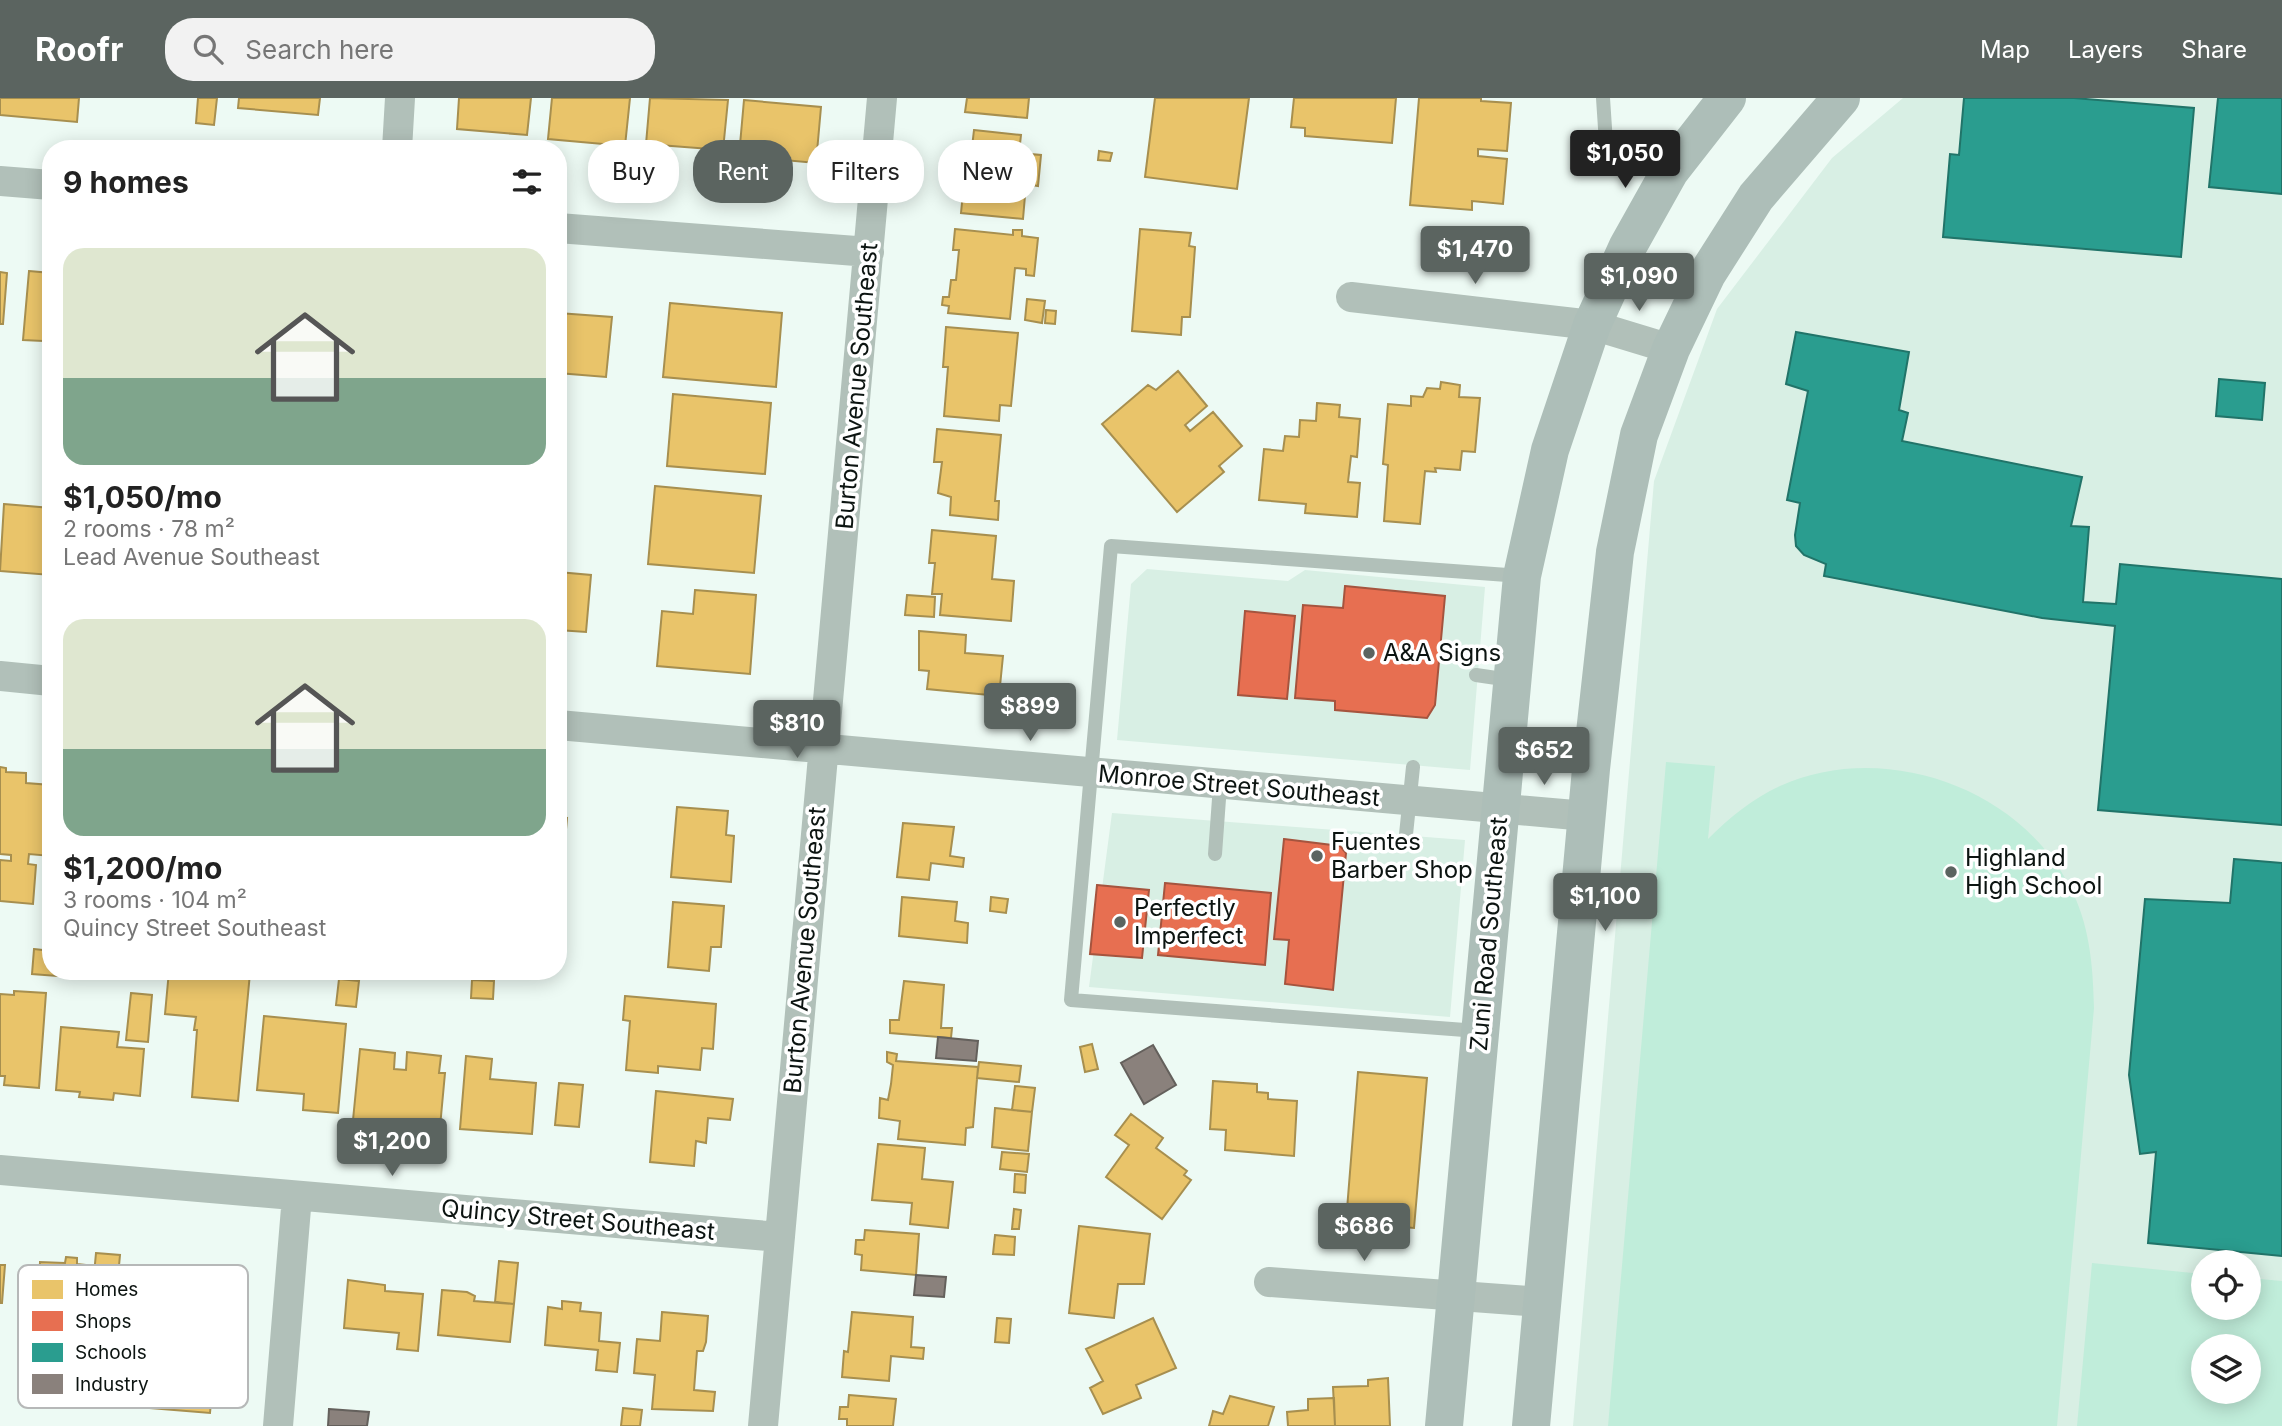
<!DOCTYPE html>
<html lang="en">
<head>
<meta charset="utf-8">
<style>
  body { margin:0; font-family:Inter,sans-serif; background:#f2f2f2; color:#222; height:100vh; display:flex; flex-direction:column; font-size:26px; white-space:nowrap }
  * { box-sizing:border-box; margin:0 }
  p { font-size:23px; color:#767676 }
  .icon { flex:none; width:38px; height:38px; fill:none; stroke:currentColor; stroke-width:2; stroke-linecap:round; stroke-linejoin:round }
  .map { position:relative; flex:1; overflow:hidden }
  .panel { position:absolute; left:42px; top:42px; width:525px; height:840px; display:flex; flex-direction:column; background:#fff; border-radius:28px; box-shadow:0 4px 18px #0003 }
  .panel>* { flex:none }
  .guide { position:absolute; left:588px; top:42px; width:665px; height:63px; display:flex; gap:14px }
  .controls { position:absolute; left:2191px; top:1152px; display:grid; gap:14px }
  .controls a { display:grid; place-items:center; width:70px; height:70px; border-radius:50%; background:#fff; box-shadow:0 4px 18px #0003; font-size:35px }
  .price { position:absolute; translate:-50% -60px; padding:0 16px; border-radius:7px; background:#5b6460; color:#fff; font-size:23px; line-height:46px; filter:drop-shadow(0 2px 4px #0008) }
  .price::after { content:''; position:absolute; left:50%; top:42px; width:21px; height:16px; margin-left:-10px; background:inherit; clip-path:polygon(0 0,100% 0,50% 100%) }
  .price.active { background:#222; color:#fff }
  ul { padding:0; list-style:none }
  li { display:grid; align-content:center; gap:14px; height:371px; padding:0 21px }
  li span { display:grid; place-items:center; height:217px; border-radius:21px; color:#555 }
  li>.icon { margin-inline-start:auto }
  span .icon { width:126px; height:126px; fill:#fffc; stroke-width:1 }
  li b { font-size:30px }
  h2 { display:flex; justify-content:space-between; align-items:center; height:84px; padding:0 21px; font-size:30px }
  .chip { padding:0 24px; border-radius:28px; background:#fff; box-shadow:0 4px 18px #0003; font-size:24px; line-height:63px }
  .chip.active { background:#5b6460; color:#fff }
  header { display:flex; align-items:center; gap:42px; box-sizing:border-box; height:98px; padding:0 35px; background:#5b6460; color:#fff }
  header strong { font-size:33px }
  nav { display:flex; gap:38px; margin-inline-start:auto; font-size:24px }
  .search { width:490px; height:63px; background:#f2f2f2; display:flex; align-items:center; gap:18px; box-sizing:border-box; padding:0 24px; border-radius:28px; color:#767676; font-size:26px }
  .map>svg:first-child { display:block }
  .built { fill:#d8efe4; fill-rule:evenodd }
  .green { fill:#c0edda; fill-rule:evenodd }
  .homes { fill:#e9c46a; stroke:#a78f4f; stroke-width:2 }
  .shops { fill:#e76f51; stroke:#a5543e; stroke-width:2 }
  .schools { fill:#2a9d8f; stroke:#217469; stroke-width:2 }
  .industry { fill:#8a817c; stroke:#64605c; stroke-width:2 }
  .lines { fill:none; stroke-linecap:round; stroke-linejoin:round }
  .service { stroke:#b1c0b9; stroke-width:14 }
  .minor { stroke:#b1c0b9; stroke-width:30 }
  .secondary { stroke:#adbeb8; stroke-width:38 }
  .poi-dot { fill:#5b6460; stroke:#fff; stroke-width:2.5 }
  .labels { text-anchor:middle; stroke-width:7; stroke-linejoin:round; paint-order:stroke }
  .street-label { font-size:24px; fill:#0c1411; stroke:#fff }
  .poi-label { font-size:24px; fill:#0c1411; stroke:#fff; text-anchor:start }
  .key { fill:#fff; stroke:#b6b8b8; stroke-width:2 }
  .key-label { font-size:19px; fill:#0c1411 }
</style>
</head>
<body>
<header>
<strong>Roofr</strong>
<div class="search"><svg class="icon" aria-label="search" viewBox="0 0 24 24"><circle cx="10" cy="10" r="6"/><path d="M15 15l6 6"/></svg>Search here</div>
<nav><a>Map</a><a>Layers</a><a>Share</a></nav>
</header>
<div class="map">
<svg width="2282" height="1328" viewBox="0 0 2282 1328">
  <rect width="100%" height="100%" fill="#edfaf4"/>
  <path class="built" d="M 1903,0 L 2282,0 L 2282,1328 L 1573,1328 L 1654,383 L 1717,211 L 1832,60 ZM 2203,1164 L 2249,1164 L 2249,1209 L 2203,1209 ZM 2203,1248 L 2249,1248 L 2249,1293 L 2203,1293 Z
    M 1147,471 L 1288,483 L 1305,472 L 1485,489 L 1470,672 L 1117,642 L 1131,486 Z
    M 1112,715 L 1465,742 L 1450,919 L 1089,889 Z"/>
  <path class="green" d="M 1666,664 L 1715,668 L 1708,741 C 1730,719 1752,701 1780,688 C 1882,642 2017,688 2069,787 C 2090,826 2093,868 2094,910 L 2057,1328 L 1608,1328 Z
    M 2092,1165 L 2203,1176 L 2203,1209 L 2249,1209 L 2249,1180 L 2282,1183 L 2282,1328 L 2077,1328 ZM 2203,1248 L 2249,1248 L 2249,1293 L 2203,1293 Z"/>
  <path class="homes" d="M 0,0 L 79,0 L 77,24 L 0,17 Z
    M 198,0 L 217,0 L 214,27 L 196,25 Z
    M 239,0 L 320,0 L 318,17 L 238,10 Z
    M 459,0 L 531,0 L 527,37 L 457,31 Z
    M 552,0 L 630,0 L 625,48 L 548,41 Z
    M 650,0 L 728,2 L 723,52 L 646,46 Z
    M 967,0 L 1029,0 L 1027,20 L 965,14 Z
    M 1155,0 L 1249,0 L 1237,91 L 1145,79 Z
    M 1294,0 L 1396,0 L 1392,45 L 1305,38 L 1305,30 L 1291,29 Z
    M 1419,0 L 1481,0 L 1481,3 L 1511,5 L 1507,53 L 1478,51 L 1478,58 L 1507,61 L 1503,106 L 1472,103 L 1472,112 L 1410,107 Z
    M 744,2 L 821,9 L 816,65 L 739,58 Z
    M 974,32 L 1021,37 L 1019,55 L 1041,57 L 1038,88 L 1026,86 L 1023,121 L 961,115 L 964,84 L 968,84 Z
    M 1099,53 L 1112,55 L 1110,63 L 1098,62 Z
    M 955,131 L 1013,137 L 1013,132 L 1022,132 L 1022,138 L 1038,140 L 1034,178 L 1026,177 L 1026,171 L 1015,170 L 1010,221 L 948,215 L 949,208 L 942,207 L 943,199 L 949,199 L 951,182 L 956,182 L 959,152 L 953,152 Z
    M 1140,131 L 1191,135 L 1189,148 L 1195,149 L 1190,219 L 1182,219 L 1181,237 L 1132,233 Z
    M 29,173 L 51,175 L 51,231 L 44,230 L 43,243 L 23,242 Z
    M 0,174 L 7,175 L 3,226 L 0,226 Z
    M 1027,201 L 1045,203 L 1042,225 L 1025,222 Z
    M 670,205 L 782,215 L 776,289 L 663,279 Z
    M 1046,212 L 1056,213 L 1055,226 L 1045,225 Z
    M 558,215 L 612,219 L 606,279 L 558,275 Z
    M 946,229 L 1018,235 L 1011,308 L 1000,307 L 999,323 L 944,318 L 948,269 L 943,269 Z
    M 1178,273 L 1207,308 L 1185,327 L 1190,333 L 1213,314 L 1242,348 L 1219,368 L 1224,374 L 1177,414 L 1102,326 L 1148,287 L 1156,292 Z
    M 1441,284 L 1460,287 L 1459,299 L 1480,300 L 1475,354 L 1462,353 L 1460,372 L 1435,370 L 1436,374 L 1425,373 L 1420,426 L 1384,423 L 1388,367 L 1383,366 L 1388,306 L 1411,308 L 1411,298 L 1423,299 L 1427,290 L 1440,291 Z
    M 673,296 L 771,305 L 765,376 L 667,368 Z
    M 1317,305 L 1340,307 L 1339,319 L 1360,321 L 1357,359 L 1351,358 L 1348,384 L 1360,385 L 1357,419 L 1305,415 L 1306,406 L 1259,402 L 1264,351 L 1283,353 L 1285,338 L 1299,339 L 1300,322 L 1316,323 Z
    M 937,331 L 1001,337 L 995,403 L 999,403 L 998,422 L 950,417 L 951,399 L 938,395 L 942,364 L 934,364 Z
    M 655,388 L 761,398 L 754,475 L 648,466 Z
    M 4,406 L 51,410 L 51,477 L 0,473 Z
    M 932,432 L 996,438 L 992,481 L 1014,483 L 1011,523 L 940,517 L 942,496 L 932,496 L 935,465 L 929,465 Z
    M 558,474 L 591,477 L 586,534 L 558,532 Z
    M 695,492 L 756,497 L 750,576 L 657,568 L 662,513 L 693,516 Z
    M 907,497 L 935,499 L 934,519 L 905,517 Z
    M 919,533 L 966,537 L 965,555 L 1003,558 L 999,598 L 927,591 L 929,573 L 919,572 Z
    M 0,669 L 6,670 L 6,674 L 26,675 L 26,685 L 51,687 L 51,758 L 29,756 L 28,766 L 36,767 L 33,806 L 0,803 L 0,762 L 11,763 L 11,757 L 0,756 Z
    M 677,709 L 728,713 L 726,737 L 734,738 L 731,784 L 671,779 Z
    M 558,719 L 567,720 L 558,822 Z
    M 903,725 L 954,729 L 950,758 L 964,760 L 963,769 L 931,765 L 929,782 L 897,779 Z
    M 902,799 L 957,804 L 955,823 L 968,825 L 967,845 L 899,838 Z
    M 991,799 L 1008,801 L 1006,815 L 990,813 Z
    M 673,804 L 724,808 L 721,849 L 711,849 L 709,873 L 668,869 Z
    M 34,851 L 51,853 L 51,873 L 57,873 L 57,878 L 32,876 Z
    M 169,873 L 250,875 L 238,1003 L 192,999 L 197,932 L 194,932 L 196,919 L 165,916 Z
    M 339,881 L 359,883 L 356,909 L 336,907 Z
    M 472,882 L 494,883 L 493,901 L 471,900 Z
    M 904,883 L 944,887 L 941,930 L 952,930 L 951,940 L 890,935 L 890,922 L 899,922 Z
    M 14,893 L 46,895 L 39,990 L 4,987 L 5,978 L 0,978 L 0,896 L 14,897 Z
    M 131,895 L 152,897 L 148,944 L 126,942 Z
    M 625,898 L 716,906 L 713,951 L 702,950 L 700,972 L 658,968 L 658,975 L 626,972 L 630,923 L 623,922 Z
    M 264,918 L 346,926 L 338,1015 L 303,1012 L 304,996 L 257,992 Z
    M 61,929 L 119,934 L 117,949 L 144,951 L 140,998 L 114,995 L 113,1002 L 79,999 L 80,994 L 56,992 Z
    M 1092,946 L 1098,971 L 1085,974 L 1080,949 Z
    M 360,951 L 395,955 L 394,971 L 406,972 L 407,954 L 441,958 L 439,975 L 445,975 L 440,1029 L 353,1022 Z
    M 887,954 L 897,956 L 896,963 L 978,969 L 973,1029 L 966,1030 L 965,1047 L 898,1041 L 900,1023 L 879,1020 L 880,1000 L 888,1002 L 891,986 L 893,967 L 887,964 Z
    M 466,958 L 492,961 L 490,981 L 536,985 L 532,1036 L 460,1031 Z
    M 979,964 L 1021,968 L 1019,984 L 977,980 Z
    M 1358,974 L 1427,980 L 1414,1130 L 1346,1124 Z
    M 1213,983 L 1257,986 L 1257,994 L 1268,995 L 1268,1001 L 1297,1003 L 1294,1058 L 1225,1052 L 1226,1032 L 1210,1031 Z
    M 559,985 L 583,987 L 579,1029 L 555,1027 Z
    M 1015,988 L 1035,990 L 1032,1014 L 1012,1012 Z
    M 656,993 L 733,1001 L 730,1022 L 708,1020 L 706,1045 L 696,1043 L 694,1068 L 650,1064 Z
    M 995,1010 L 1032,1014 L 1028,1053 L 992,1049 Z
    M 1131,1016 L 1163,1040 L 1156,1050 L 1187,1073 L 1184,1077 L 1191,1082 L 1162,1121 L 1106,1079 L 1129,1047 L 1115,1037 Z
    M 353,1022 L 372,1023 L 371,1048 L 351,1047 Z
    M 878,1046 L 925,1050 L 922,1081 L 953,1084 L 948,1130 L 910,1126 L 912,1105 L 872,1102 Z
    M 1002,1054 L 1029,1056 L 1027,1074 L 1000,1071 Z
    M 1015,1076 L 1026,1077 L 1025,1095 L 1014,1094 Z
    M 1014,1111 L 1021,1112 L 1019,1131 L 1012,1131 Z
    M 1079,1128 L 1150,1136 L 1144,1186 L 1118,1186 L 1114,1220 L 1069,1215 Z
    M 865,1132 L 919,1136 L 916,1177 L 861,1172 L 862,1157 L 855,1156 L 856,1142 L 864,1142 Z
    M 995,1137 L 1015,1139 L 1014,1157 L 993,1156 Z
    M 96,1155 L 120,1157 L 117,1189 L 93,1187 Z
    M 66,1159 L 77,1160 L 77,1166 L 94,1168 L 92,1196 L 113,1198 L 107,1265 L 86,1262 L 91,1206 L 38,1201 L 40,1164 L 65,1165 Z
    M 499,1163 L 518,1165 L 514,1206 L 495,1204 Z
    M 0,1167 L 5,1167 L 2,1205 L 0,1205 Z
    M 149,1182 L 222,1189 L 210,1315 L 138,1309 Z
    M 348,1182 L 385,1187 L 385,1193 L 423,1196 L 418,1253 L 397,1251 L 399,1235 L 344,1230 Z
    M 442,1192 L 467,1194 L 475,1198 L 474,1203 L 514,1206 L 510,1244 L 438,1237 Z
    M 562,1203 L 581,1205 L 580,1213 L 601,1215 L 599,1243 L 620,1245 L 617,1274 L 596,1272 L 598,1252 L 545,1247 L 548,1209 L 562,1211 Z
    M 662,1214 L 708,1218 L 706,1244 L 703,1253 L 697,1253 L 694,1292 L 715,1294 L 713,1313 L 652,1311 L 655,1277 L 634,1275 L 637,1241 L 660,1243 Z
    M 852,1214 L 913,1219 L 911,1249 L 924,1250 L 923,1261 L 891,1258 L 889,1283 L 842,1279 L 844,1253 L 848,1254 Z
    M 997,1220 L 1011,1221 L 1009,1245 L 995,1244 Z
    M 1153,1220 L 1176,1270 L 1136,1287 L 1141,1300 L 1103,1316 L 1090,1290 L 1103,1283 L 1086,1251 Z
    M 1388,1280 L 1390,1328 L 1335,1328 L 1333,1289 L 1368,1288 L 1368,1282 Z
    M 849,1297 L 896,1301 L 893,1328 L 847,1328 L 847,1321 L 839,1321 L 840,1309 L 848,1309 Z
    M 1230,1298 L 1274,1309 L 1268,1328 L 1209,1328 L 1213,1313 L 1223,1316 Z
    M 1334,1300 L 1335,1328 L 1288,1328 L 1287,1314 L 1308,1312 L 1308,1301 Z
    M 623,1310 L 642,1312 L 640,1328 L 621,1328 Z"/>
  <path class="shops" d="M 1345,488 L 1445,498 L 1435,607 L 1427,620 L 1335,612 L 1335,603 L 1295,600 L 1303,507 L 1343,510 Z
    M 1245,513 L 1295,518 L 1287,601 L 1238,597 Z
    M 1284,741 L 1340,748 L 1346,755 L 1333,892 L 1285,886 L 1289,842 L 1274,841 Z
    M 1165,785 L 1271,795 L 1265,867 L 1158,857 Z
    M 1097,787 L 1149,792 L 1142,860 L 1090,856 Z"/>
  <path class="schools" d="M 1964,0 L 2074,0 L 2194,10 L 2181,159 L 1943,139 L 1950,56 L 1959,57 Z
    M 2218,0 L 2282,0 L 2282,96 L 2209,89 Z
    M 1796,234 L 1909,254 L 1899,312 L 1908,315 L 1902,343 L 2082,379 L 2071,428 L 2089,429 L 2083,504 L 2116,506 L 2120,466 L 2282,481 L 2282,727 L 2098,712 L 2115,528 L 2042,520 L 1824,478 L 1826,466 L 1804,457 L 1796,448 L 1795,437 L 1800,405 L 1787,402 L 1808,293 L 1786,286 Z
    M 2219,281 L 2265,285 L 2262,322 L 2216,318 Z
    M 2234,761 L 2282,765 L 2282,1158 L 2148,1145 L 2156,1054 L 2140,1056 L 2129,977 L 2145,801 L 2230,805 Z"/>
  <path class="industry" d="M 938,939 L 978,943 L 976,963 L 936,960 Z
    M 1153,947 L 1176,987 L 1144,1006 L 1121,965 Z
    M 916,1177 L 946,1179 L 944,1199 L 914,1197 Z
    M 329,1311 L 369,1314 L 367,1328 L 328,1328 Z"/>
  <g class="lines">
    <path class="service" d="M 1603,0 L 1606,45
      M 1476,577 L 1510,582
      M 1405,746 L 1413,669
      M 1215,756 L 1220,687
      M 1478,933 L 1071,902 L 1111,448 L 1521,478"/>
    <path class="minor" d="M 397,51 L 400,0
      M 0,83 L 51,87
      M 558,130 L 869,154
      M 1351,199 L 1592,227 L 1671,251
      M 0,578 L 51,583
      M 558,627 L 1586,718
      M 0,1072 L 780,1139
      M 1269,1184 L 1541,1204
      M 278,1328 L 297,1098
      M 763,1328 L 882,0"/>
    <path class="secondary" d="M 1444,1328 L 1522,478 L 1550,352 L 1592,227 L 1628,148 L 1670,73 L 1727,0
      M 1531,1328 L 1591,671 L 1615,454 L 1639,337 L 1671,251 L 1707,176 L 1756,99 L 1841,0"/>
  </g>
  <g class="poi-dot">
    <circle cx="1369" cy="555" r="7"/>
    <circle cx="1317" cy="758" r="7"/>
    <circle cx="1951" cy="774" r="7"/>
    <circle cx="1120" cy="824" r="7"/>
  </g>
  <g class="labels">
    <g class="street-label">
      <text transform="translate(857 288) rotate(-85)" y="8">Burton Avenue Southeast</text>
      <text transform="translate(1239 688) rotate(5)" y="8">Monroe Street Southeast</text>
      <text transform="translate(1489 836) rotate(-85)" y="8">Zuni Road Southeast</text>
      <text transform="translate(805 852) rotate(-85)" y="8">Burton Avenue Southeast</text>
      <text transform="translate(578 1122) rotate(5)" y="8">Quincy Street Southeast</text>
    </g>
    <g class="poi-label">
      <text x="1383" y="563">A&amp;A Signs</text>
      <text x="1331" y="752">Fuentes<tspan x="1331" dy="28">Barber Shop</tspan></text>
      <text x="1965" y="768">Highland<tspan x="1965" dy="28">High School</tspan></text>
      <text x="1134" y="818">Perfectly<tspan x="1134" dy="28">Imperfect</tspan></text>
    </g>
  </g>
  <rect x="18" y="1167" width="230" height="143" rx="10" class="key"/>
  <rect x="32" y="1182" width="31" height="19" fill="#e9c46a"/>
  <rect x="32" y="1213" width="31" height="20" fill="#e76f51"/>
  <rect x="32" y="1245" width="31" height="19" fill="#2a9d8f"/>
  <rect x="32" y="1276" width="31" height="20" fill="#8a817c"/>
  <g class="key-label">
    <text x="75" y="1198">Homes</text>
    <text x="75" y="1230">Shops</text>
    <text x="75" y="1261">Schools</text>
    <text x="75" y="1293">Industry</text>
  </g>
</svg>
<div class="controls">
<a><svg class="icon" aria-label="locate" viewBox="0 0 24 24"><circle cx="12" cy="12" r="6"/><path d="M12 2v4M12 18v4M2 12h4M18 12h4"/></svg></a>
<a><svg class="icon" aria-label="layers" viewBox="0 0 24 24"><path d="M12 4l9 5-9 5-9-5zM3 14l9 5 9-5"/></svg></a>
</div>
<b class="price active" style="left:1625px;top:92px">$1,050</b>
<b class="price" style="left:1475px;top:188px">$1,470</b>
<b class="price" style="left:1639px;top:215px">$1,090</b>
<b class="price" style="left:1030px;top:645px">$899</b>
<b class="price" style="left:797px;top:662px">$810</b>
<b class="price" style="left:1544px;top:689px">$652</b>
<b class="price" style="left:1605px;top:835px">$1,100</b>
<b class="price" style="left:392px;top:1080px">$1,200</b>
<b class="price" style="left:1364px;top:1165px">$686</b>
<div class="guide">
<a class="chip">Buy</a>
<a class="chip active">Rent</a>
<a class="chip">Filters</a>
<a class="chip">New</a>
</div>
<section class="panel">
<h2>9 homes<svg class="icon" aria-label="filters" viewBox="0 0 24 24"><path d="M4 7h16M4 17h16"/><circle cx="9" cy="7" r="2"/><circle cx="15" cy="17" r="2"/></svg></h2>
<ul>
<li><span style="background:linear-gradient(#dfe7d0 60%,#7fa58c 0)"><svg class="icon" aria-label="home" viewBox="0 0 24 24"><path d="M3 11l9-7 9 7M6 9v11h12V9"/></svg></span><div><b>$1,050/mo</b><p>2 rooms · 78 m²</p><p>Lead Avenue Southeast</p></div></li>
<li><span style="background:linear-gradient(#dfe7d0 60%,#7fa58c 0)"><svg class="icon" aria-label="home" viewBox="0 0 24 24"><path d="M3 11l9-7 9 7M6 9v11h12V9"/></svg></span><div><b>$1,200/mo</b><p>3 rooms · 104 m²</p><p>Quincy Street Southeast</p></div></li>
</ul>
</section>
</div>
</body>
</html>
